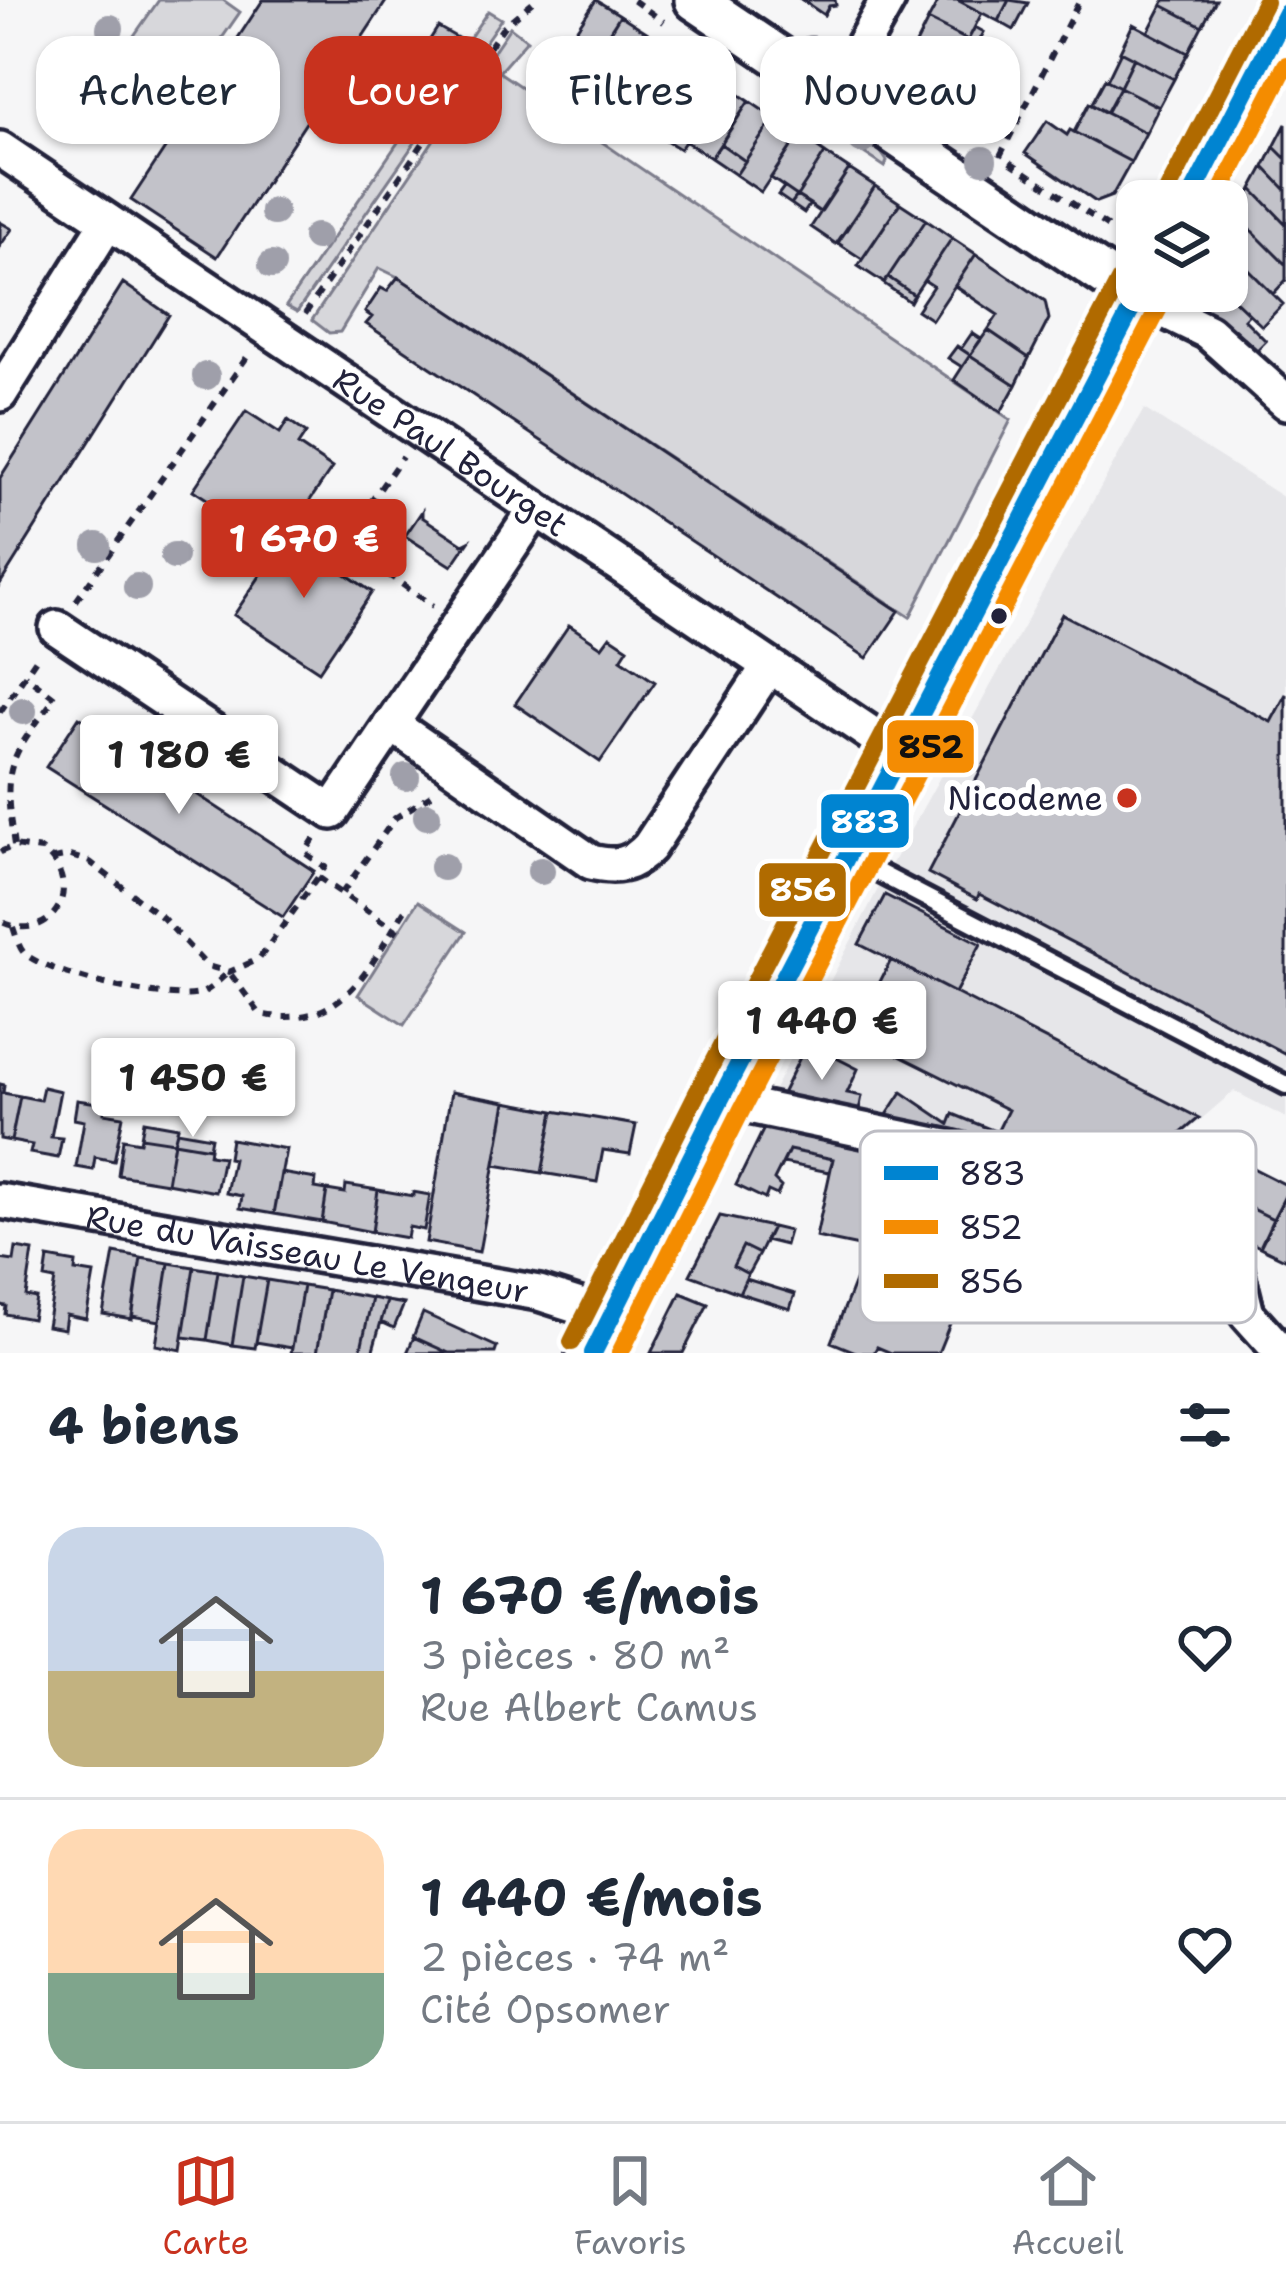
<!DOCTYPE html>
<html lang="fr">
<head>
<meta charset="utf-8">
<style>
  body { margin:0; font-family:"Shantell Sans",sans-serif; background:#f6f6f7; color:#1f2937; height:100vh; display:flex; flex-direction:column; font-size:45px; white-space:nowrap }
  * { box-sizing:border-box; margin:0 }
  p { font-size:39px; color:#747a83 }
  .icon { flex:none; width:66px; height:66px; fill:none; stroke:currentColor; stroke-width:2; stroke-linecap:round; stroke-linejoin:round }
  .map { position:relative; height:1353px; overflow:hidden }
  .details { display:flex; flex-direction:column; background:#fff; flex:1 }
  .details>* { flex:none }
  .banner { position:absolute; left:36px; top:36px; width:1215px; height:108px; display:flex; gap:24px }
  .fabs { position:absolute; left:1116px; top:180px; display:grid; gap:24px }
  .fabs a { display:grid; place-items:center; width:132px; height:132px; border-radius:24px; background:#fff; box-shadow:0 3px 9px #0004; font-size:60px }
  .price { position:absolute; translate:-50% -102px; padding:0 27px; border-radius:12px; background:#fff; color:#222; font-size:39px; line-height:78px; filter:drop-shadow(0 3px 6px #0008) }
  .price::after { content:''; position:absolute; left:50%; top:72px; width:36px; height:27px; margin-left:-18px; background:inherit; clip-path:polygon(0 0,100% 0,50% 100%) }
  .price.selected { background:#c8321e; color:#fff }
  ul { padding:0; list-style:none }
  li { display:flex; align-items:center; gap:36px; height:300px; padding:0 48px }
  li+li { border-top:3px solid #e0e1e3 }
  li span { display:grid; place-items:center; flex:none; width:336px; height:240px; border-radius:36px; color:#555 }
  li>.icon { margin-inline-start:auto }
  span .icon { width:144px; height:144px; fill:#fffc; stroke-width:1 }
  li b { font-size:51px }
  h2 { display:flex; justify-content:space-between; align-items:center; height:144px; padding:0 48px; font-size:51px }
  .tag { padding:0 42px; border-radius:36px; background:#fff; box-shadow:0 3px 9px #0004; font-size:42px; line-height:108px }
  .tag.selected { background:#c8321e; color:#fff }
  .dock { display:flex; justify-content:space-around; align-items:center; height:168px; border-top:3px solid #e0e1e3; background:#fff; font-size:33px; color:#747a83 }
  .dock a { display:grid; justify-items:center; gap:6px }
  .dock .selected { color:#c8321e }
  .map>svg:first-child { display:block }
  .built { fill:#e6e6e9 }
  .green { fill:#d7d7db; stroke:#7c7c8b; stroke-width:3 }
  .building { fill:#c2c2c9; stroke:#22223b; stroke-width:3 }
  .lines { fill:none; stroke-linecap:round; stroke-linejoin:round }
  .service-casing { stroke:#22223b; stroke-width:26 }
  .minor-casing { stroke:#22223b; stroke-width:42 }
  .tertiary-casing { stroke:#22223b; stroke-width:48 }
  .primary-casing { stroke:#22223b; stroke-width:60 }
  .path { stroke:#22223b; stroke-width:6; stroke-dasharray:9 9; stroke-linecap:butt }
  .service { stroke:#fff; stroke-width:16 }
  .minor { stroke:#fff; stroke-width:33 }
  .tertiary { stroke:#fff; stroke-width:39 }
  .primary { stroke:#fff; stroke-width:51 }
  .bus-1-casing { stroke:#fff; stroke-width:27 }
  .bus-2-casing { stroke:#fff; stroke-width:27 }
  .bus-3-casing { stroke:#fff; stroke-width:27 }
  .bus-1 { stroke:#0084d1; stroke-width:18 }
  .bus-2 { stroke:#f48c03; stroke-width:18 }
  .bus-3 { stroke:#b06b00; stroke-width:18 }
  .tree { fill:#9f9faa }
  .bus-dot { fill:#22223b; stroke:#fff; stroke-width:4.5 }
  .poi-dot { fill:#c8321e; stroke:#fff; stroke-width:4.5 }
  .labels { text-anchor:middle; stroke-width:12; stroke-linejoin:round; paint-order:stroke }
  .street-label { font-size:33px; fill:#22223b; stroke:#fff }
  .poi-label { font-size:33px; fill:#22223b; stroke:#fff; text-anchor:end }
  .key { fill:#fff; stroke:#bdbdc4; stroke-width:3 }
  .key-label { font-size:33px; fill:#22223b }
  .line-badge { stroke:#fff; stroke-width:4.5 }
  .badge-label { font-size:33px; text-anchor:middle; font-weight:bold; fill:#fff }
  .pale-badge-label { font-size:33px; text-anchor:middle; font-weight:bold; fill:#111 }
</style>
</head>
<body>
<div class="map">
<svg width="1286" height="1353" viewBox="0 0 1286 1353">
  <rect width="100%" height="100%" fill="#f6f6f7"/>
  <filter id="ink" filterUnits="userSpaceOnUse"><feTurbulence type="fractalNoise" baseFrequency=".00833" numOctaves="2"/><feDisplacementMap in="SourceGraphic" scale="24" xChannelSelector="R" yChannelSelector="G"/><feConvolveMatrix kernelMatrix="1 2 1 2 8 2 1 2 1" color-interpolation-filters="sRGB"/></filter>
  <g filter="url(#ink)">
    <path class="built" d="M 1144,409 L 1286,499 L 1286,1118 L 1234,1091 L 1128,1182 L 767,1103 L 879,887 Z"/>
    <path class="green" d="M 159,0 L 223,0 L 240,12 L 157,132 L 96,90 Z
      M 488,11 L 501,19 L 297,312 L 286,306 Z
      M 510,27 L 527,40 L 499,72 L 1011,420 L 910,617 L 398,277 L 379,268 L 340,332 L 329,333 L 312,320 Z
      M 830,111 L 871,138 L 887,161 L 885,167 L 861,151 L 863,147 L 824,120 Z
      M 418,901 L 466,932 L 404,1025 L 358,995 Z"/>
    <path class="building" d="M 263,0 L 387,0 L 217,257 L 131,200 Z
      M 596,0 L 620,15 L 593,57 L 584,51 L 574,66 L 559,55 Z
      M 802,0 L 835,0 L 836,5 L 829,6 L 824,15 Z
      M 939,0 L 957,0 L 982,13 L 968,40 L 928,20 Z
      M 957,0 L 1009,0 L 998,21 Z
      M 1009,0 L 1028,3 L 1014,30 L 998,21 Z
      M 1165,0 L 1216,0 L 1202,26 L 1162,5 Z
      M 1162,5 L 1202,26 L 1188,53 L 1148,32 Z
      M 620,15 L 648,33 L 609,90 L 585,72 Z
      M 928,20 L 1000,57 L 985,85 L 914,48 Z
      M 1133,24 L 1188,53 L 1174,79 L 1120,51 Z
      M 438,27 L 463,41 L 445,70 L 420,55 Z
      M 975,27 L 984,32 L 977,45 L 968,40 Z
      M 648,33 L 672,49 L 635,107 L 609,90 Z
      M 672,49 L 697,67 L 668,108 L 644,92 Z
      M 1121,51 L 1134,58 L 1120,87 L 1107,80 Z
      M 1134,58 L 1174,79 L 1159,107 L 1120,87 Z
      M 697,67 L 723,84 L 695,127 L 668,108 Z
      M 1105,79 L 1120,87 L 1106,113 L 1091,105 Z
      M 723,84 L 749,101 L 711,158 L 685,141 Z
      M 1120,87 L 1159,107 L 1146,133 L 1106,113 Z
      M 644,92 L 668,108 L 659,123 L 635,107 Z
      M 749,101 L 774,118 L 745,161 L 721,144 Z
      M 1089,103 L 1146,133 L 1131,162 L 1074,132 Z
      M 668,108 L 695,127 L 680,149 L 653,132 Z
      M 774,118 L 799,135 L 761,192 L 736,175 Z
      M 1047,121 L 1067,135 L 1070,130 L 1131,162 L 1112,196 L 1096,202 L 1025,153 Z
      M 1286,124 L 1286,159 L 1274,147 Z
      M 799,135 L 825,153 L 797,196 L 771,178 Z
      M 721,144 L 745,161 L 736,175 L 711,158 Z
      M 1274,147 L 1286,159 L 1286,190 L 1264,167 Z
      M 825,153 L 849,169 L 820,212 L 797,196 Z
      M 1264,167 L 1286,190 L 1286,224 L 1252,189 Z
      M 849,169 L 875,186 L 836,244 L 811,227 Z
      M 875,186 L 900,203 L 862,259 L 838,243 Z
      M 784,187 L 797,196 L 791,204 L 778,195 Z
      M 1252,189 L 1286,224 L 1286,265 L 1238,217 Z
      M 797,196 L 810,204 L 804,213 L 791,204 Z
      M 900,203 L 926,220 L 884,283 L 858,266 Z
      M 1238,217 L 1286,265 L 1286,280 L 1273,294 L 1227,248 L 1227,237 Z
      M 926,220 L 952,238 L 914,295 L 888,277 Z
      M 0,222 L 12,229 L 0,246 Z
      M 952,238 L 976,254 L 932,320 L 917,310 L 933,286 L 924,280 Z
      M 1227,248 L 1283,304 L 1262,326 L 1225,291 Z
      M 976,254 L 1045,301 L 1049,319 L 1029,358 L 988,330 L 998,315 L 955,286 Z
      M 398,277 L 899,611 L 867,658 L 366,324 L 372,317 L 365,312 L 381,288 L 387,291 Z
      M 888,277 L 914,295 L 910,302 L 883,283 Z
      M 123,283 L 169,315 L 0,584 L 0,478 Z
      M 1199,291 L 1225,291 L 1249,314 L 1244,319 L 1266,341 L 1251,356 L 1194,302 Z
      M 988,330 L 1029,358 L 1016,385 L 970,355 Z
      M 972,333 L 981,339 L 970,355 L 961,349 Z
      M 957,346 L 970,355 L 962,367 L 948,358 Z
      M 970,355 L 1016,385 L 1001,412 L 954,380 Z
      M 246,411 L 280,433 L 288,420 L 306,433 L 298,445 L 332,468 L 279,546 L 193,490 Z
      M 422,511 L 422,517 L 463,544 L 469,541 L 452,566 L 405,536 Z
      M 294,525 L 303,532 L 297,541 L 323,558 L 333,543 L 347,553 L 337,568 L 372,592 L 319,671 L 234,615 Z
      M 1062,614 L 1271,722 L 1286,694 L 1286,1054 L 979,894 L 977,899 L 928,873 Z
      M 569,625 L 602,647 L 610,636 L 628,648 L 621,659 L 655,682 L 600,762 L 515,704 Z
      M 79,717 L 314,871 L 283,917 L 46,767 Z
      M 885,895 L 981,944 L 955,993 L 859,944 Z
      M 891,960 L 1199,1118 L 1132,1175 L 883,1121 L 902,1092 L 949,1124 L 953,1114 L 997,1132 L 1008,1110 L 854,1033 Z
      M 807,1043 L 858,1069 L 847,1093 L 862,1096 L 858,1116 L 779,1100 Z
      M 153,1049 L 157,1059 L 144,1064 L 139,1054 Z
      M 0,1084 L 4,1085 L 3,1093 L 20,1096 L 11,1141 L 0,1139 Z
      M 43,1087 L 60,1091 L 51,1137 L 62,1138 L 58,1158 L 30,1153 L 32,1145 L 11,1141 L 20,1096 L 40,1100 Z
      M 451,1092 L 506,1102 L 479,1252 L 426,1242 Z
      M 77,1100 L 105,1104 L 104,1113 L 123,1116 L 114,1161 L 95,1157 L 93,1170 L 76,1167 L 84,1121 L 74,1119 Z
      M 506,1102 L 554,1111 L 542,1173 L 495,1165 Z
      M 554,1111 L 636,1125 L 630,1154 L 603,1150 L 597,1182 L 542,1173 Z
      M 770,1116 L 919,1147 L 897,1254 L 816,1237 L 833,1159 L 789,1150 L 774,1180 L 781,1187 L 777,1195 L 768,1191 L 765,1199 L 736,1185 Z
      M 144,1121 L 178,1127 L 174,1142 L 141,1137 Z
      M 177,1131 L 211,1137 L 209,1148 L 174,1142 Z
      M 141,1137 L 174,1142 L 167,1183 L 118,1175 L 123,1139 L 140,1142 Z
      M 231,1139 L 286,1149 L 274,1214 L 240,1208 L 242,1196 L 226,1193 L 233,1159 L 228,1158 Z
      M 174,1142 L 210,1148 L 209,1155 L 223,1157 L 216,1192 L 167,1183 Z
      M 789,1150 L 833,1159 L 829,1172 L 783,1163 Z
      M 1249,1166 L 1286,1185 L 1286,1194 L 1273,1219 L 1233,1199 Z
      M 281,1173 L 316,1179 L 315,1188 L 327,1190 L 322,1222 L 274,1214 Z
      M 346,1185 L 378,1190 L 372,1232 L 322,1222 L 327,1190 L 345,1193 Z
      M 378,1190 L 413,1196 L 413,1192 L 430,1195 L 424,1230 L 409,1227 L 407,1238 L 372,1232 Z
      M 1286,1194 L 1286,1257 L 1285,1259 L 1260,1247 Z
      M 1243,1204 L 1273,1219 L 1260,1247 L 1229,1232 Z
      M 720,1216 L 772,1227 L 759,1254 L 743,1246 L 733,1266 L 748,1274 L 739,1293 L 690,1275 Z
      M 772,1227 L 789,1231 L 785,1245 L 765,1240 Z
      M 743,1246 L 759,1254 L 748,1274 L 733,1266 Z
      M 16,1248 L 33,1251 L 26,1296 L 36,1298 L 32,1319 L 5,1314 L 6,1306 L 0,1305 L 0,1259 L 14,1261 Z
      M 114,1253 L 141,1258 L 132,1319 L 103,1314 Z
      M 48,1258 L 76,1263 L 75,1271 L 94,1274 L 86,1319 L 66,1315 L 64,1329 L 47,1326 L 55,1280 L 45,1278 Z
      M 141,1258 L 169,1263 L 160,1321 L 132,1316 Z
      M 169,1263 L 194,1267 L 181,1350 L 156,1345 Z
      M 194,1267 L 218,1271 L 207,1340 L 183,1337 Z
      M 218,1271 L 243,1276 L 232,1345 L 207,1340 Z
      M 859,1271 L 955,1311 L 938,1353 L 891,1353 L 877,1347 L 874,1353 L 858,1353 L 831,1342 Z
      M 243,1276 L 267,1280 L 255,1348 L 232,1345 Z
      M 746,1279 L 795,1294 L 790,1309 L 739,1293 Z
      M 267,1280 L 303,1286 L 292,1348 L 256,1342 Z
      M 303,1286 L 328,1290 L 317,1353 L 291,1353 Z
      M 328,1290 L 372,1298 L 360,1353 L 317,1353 Z
      M 681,1293 L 708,1304 L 683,1353 L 651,1353 Z
      M 372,1298 L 387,1301 L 372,1353 L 360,1353 Z
      M 387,1301 L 404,1304 L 394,1328 L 381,1322 Z
      M 423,1313 L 497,1347 L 495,1353 L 449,1353 L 413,1337 Z
      M 414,1337 L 449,1353 L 407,1353 Z"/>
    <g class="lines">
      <defs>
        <path id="service" d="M 850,858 L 1286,1085"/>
        <g id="minor">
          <path d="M 835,94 L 888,0"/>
          <path id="s1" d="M 0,149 L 901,754"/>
          <path d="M 1138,298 L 1208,332 L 1286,402"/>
          <path d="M 0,394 L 108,222"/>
          <path d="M 57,628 L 332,812 L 536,509"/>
          <path d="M 391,724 L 591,862 C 615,868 632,866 649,847 L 769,666"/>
          <path d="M 720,1100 L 950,1148 L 1126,1192 L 1224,1249 L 1235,1266 L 1247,1314 L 1282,1353"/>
          <path id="s2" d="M 0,1201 L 539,1293 L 611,1316"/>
        </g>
        <path id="tertiary" d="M 695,0 L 1138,298"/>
        <path id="primary" d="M 1189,201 L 1286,13
          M 593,1353 L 720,1100 L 1141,291"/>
      </defs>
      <use href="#service" class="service-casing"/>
      <use href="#minor" class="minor-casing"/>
      <use href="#tertiary" class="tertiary-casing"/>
      <use href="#primary" class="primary-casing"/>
      <path class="path" d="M 633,0 L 664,22
        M 1000,156 L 1080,0
        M 1010,162 L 1137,246
        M 305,314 L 504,26 L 535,0
        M 343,543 L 433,606
        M 339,548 L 402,457
        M 76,601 L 247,357
        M 0,712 L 38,656
        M 14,846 C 2,767 7,761 55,698 L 25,675
        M 0,852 L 14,846 L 42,850 C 88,886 51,947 0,921
        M 53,859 L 71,856 L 90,862 L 163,918 L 207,966 L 229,972 L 259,959 L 318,877 L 325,867 L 305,853 L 314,839
        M 318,877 L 398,932
        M 342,893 L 395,818 L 431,795
        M 13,927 C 16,935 18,946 24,953 C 48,975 167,1002 199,994 C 210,991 220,979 229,972 L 260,1014 C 346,1032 369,965 408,905"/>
      <use href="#service" class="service"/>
      <use href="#minor" class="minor"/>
      <use href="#tertiary" class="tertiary"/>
      <use href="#primary" class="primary"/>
      <defs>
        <path id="bus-1" d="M 1189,201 L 1286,13
          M 593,1353 L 720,1100 L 1141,291"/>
        <path id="bus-2" d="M 1216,201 L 1286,65
          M 620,1353 L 741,1111 L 1162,302"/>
        <path id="bus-3" d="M 1168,190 L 1265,2
          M 572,1342 L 699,1089 L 1120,280"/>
      </defs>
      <use href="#bus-1" class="bus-1-casing"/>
      <use href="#bus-2" class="bus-2-casing"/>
      <use href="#bus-3" class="bus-3-casing"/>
      <use href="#bus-1" class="bus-1"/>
      <use href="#bus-2" class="bus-2"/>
      <use href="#bus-3" class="bus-3"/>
    </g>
    <g class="tree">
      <circle cx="110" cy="28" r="14"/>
      <circle cx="811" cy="49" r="14"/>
      <circle cx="408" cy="85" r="14"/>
      <circle cx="790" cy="92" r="14"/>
      <circle cx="886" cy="99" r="14"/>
      <circle cx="428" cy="111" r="14"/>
      <circle cx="326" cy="124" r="14"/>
      <circle cx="862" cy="140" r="14"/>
      <circle cx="983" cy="160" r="14"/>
      <circle cx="274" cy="212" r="14"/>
      <circle cx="316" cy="237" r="14"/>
      <circle cx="272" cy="265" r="14"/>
      <circle cx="206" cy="376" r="14"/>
      <circle cx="97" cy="546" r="14"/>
      <circle cx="174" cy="556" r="14"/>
      <circle cx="137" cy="587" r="14"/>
      <circle cx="23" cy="711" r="14"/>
      <circle cx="406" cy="777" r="14"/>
      <circle cx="427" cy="816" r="14"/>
      <circle cx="443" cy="867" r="14"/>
      <circle cx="541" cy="871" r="14"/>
    </g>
  </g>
  <circle class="bus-dot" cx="999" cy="616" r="10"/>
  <circle class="poi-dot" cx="1127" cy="798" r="12"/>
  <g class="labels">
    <g class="street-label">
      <text dy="12" stroke="none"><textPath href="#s1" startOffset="543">Rue Paul Bourget</textPath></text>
      <text dy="12" stroke="none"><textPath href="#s2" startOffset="312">Rue du Vaisseau Le Vengeur</textPath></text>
    </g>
    <g class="poi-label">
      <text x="1103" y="810">Nicodeme</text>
    </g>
  </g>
  <rect x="860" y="1131" width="396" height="192" rx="18" class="key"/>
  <rect x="884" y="1166" width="54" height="14" fill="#0084d1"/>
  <rect x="884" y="1220" width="54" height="14" fill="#f48c03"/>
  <rect x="884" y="1274" width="54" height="14" fill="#b06b00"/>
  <g class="key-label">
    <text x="959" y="1185">883</text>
    <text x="959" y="1239">852</text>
    <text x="959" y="1293">856</text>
  </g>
  <g class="line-badge">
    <rect x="885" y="718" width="91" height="57" rx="12" fill="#f48c03"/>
    <rect x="819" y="792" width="92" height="58" rx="12" fill="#0084d1"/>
    <rect x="757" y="861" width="91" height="58" rx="12" fill="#b06b00"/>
  </g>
  <g class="badge-label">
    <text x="865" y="833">883</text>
    <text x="803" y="901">856</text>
  </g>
  <g class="pale-badge-label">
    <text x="931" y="758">852</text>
  </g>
</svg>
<div class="fabs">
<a><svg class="icon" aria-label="layers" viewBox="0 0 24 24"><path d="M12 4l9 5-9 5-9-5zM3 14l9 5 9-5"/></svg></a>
</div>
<b class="price selected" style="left:304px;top:601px">1 670 €</b>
<b class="price" style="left:179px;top:817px">1 180 €</b>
<b class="price" style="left:822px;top:1083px">1 440 €</b>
<b class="price" style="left:193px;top:1140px">1 450 €</b>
<div class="banner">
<a class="tag">Acheter</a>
<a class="tag selected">Louer</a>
<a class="tag">Filtres</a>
<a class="tag">Nouveau</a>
</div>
</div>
<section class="details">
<h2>4 biens<svg class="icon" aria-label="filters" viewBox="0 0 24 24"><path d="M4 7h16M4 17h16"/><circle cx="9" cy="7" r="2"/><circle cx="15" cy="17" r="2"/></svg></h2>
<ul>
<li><span style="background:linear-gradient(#c9d6e8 60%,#c2b280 0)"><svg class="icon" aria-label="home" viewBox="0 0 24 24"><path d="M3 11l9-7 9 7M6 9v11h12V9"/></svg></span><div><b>1 670 €/mois</b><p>3 pièces · 80 m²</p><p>Rue Albert Camus</p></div><svg class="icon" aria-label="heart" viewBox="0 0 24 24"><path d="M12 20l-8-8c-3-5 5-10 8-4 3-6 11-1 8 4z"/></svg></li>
<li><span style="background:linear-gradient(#ffd9b3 60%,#7fa58c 0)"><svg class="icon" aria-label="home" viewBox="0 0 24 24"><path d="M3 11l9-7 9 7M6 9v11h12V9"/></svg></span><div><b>1 440 €/mois</b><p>2 pièces · 74 m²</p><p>Cité Opsomer</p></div><svg class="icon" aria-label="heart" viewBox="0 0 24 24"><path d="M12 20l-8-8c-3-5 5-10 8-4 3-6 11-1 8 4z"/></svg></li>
</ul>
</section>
<nav class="dock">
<a class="selected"><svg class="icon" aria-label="map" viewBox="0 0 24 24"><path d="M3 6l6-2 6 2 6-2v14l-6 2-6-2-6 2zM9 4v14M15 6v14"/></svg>Carte</a>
<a><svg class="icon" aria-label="saved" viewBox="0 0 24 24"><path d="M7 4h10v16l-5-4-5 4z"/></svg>Favoris</a>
<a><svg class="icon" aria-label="home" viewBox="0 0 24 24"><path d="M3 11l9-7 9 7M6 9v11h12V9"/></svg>Accueil</a>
</nav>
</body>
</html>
